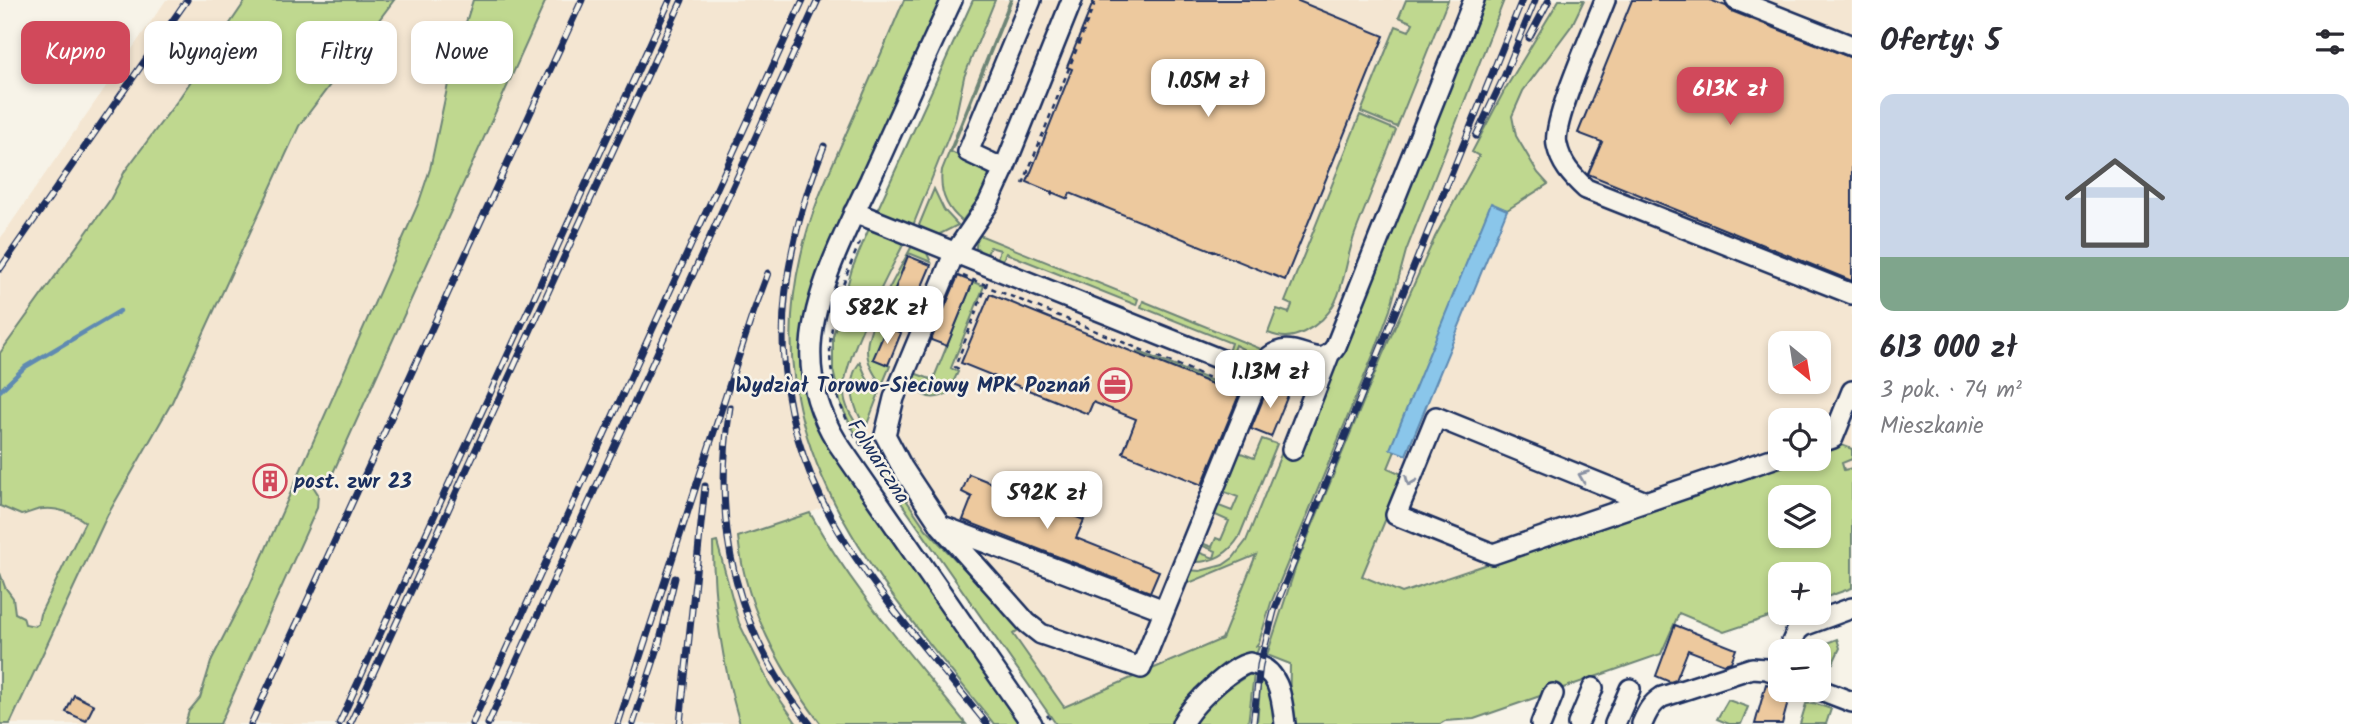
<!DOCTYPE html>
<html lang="pl">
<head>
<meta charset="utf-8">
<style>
  body { margin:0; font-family:Kalam,sans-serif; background:#f2f2f3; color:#2b2b33; height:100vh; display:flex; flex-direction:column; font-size:26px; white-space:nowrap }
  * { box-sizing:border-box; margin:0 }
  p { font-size:23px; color:#7c7c81 }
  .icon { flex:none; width:38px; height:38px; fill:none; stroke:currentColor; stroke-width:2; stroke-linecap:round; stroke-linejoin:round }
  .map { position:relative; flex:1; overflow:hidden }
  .sheet { display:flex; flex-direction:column; background:#fff; width:525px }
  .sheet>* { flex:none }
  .guide { position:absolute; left:21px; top:21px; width:665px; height:63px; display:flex; gap:14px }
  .needle { width:46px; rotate:150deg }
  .fabs { position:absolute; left:1768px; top:331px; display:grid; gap:14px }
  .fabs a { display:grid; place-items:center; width:63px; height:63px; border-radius:14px; background:#fff; box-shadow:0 4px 10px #0003; font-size:35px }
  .price { position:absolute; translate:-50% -60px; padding:0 16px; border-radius:14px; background:#fff; color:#222; font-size:23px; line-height:46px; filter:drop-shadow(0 2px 4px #0008) }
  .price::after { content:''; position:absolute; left:50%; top:42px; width:21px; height:16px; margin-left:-10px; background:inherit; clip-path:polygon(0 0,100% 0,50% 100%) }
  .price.current { background:#d1495b; color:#fff }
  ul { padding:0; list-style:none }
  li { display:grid; align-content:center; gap:14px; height:371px; padding:0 28px }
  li+li { border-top:2px solid #e1e1e2 }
  li span { display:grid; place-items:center; height:217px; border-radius:14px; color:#555 }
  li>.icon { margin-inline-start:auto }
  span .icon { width:126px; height:126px; fill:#fffc; stroke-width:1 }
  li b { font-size:30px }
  h2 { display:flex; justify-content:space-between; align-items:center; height:84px; padding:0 28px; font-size:30px }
  .chip { padding:0 24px; border-radius:14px; background:#fff; box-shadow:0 4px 10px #0003; font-size:24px; line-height:63px }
  .chip.current { background:#d1495b; color:#fff }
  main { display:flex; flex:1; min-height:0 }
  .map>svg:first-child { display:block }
  .built { fill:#f4e6d2; fill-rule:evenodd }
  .green { fill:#bfd88f; stroke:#6d8476; stroke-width:2; fill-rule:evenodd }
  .water { fill:#8ac6ea; stroke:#5e8ab2; stroke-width:2 }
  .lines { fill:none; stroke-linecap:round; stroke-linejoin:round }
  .stream { stroke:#5e8ab2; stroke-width:4.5 }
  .building { fill:#edc99e; stroke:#1b2f5e; stroke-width:2 }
  .minor-casing { stroke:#1b2f5e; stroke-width:24 }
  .path { stroke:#1b2f5e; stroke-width:2.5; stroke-dasharray:5 5; stroke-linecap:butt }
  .minor { stroke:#f7f3e8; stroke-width:19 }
  .rail-casing { stroke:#1b2f5e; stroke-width:7 }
  .rail { stroke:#f7f3e8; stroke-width:4.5; stroke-dasharray:13; stroke-linecap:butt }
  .oneway { stroke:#8991a3 }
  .labels { text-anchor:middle; stroke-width:5; stroke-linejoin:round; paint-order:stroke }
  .poi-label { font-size:21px; font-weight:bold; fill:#1b2f5e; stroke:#f7f3e8; text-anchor:end }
  .street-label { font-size:21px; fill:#1b2f5e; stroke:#f7f3e8 }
</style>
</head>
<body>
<main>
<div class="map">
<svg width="1852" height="724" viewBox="0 0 1852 724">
  <rect width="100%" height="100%" fill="#f7f3e8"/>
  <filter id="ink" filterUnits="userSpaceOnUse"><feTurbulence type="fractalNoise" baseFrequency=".0143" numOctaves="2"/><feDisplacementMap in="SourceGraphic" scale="14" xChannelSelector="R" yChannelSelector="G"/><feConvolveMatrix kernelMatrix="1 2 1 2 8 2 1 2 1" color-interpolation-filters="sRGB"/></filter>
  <g filter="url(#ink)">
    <path class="built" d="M 166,0 L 904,0 L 810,222 L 801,256 L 794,295 L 792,332 L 793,365 L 797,393 L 808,443 L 833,503 L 810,513 L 826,543 L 853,582 L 966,724 L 0,724 L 0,239 Z
      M 973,0 L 1852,0 L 1852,468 L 1303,655 L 1296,636 L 1221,657 L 1060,724 L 847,415 L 838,391 L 835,322 L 852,269 ZM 1780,343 L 1818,343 L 1818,382 L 1780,382 ZM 1780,420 L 1818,420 L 1818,458 L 1780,458 Z"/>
    <path class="green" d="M 246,0 L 394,0 L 299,126 L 172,402 L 107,516 L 10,724 L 0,724 L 0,573 L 5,587 L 13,598 L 15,613 L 23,617 L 25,624 L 35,626 L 38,624 L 40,614 L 85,522 C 76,514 56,507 43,509 C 36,509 28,514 21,515 L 0,506 L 0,353 L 110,200 L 125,171 L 178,100 Z
      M 473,0 L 546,0 L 332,475 L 319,483 L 311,483 L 318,494 L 317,508 L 220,724 L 185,724 L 189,711 L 200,698 L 212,659 L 249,587 L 419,202 L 430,169 L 451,70 Z
      M 904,0 L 943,0 L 842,220 L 804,376 L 1022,724 L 994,724 C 882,584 755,450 801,255 C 810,213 828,175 845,136 C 865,91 885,45 904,0 Z
      M 973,0 L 995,0 L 964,77 L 955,120 L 912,228 L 876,213 Z
      M 1010,0 L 1012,0 L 951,152 L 983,166 L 989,173 L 983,193 L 962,221 C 946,208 939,191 942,170 Z
      M 1406,0 L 1448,0 L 1397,127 L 1361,112 L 1396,26 L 1409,31 L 1413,23 L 1399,17 Z
      M 1482,0 L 1504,0 L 1406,251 L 1390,310 L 1374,353 L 1271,603 L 1259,642 L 1256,646 L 1259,647 L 1255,657 L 1195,689 L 1178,724 L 1056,724 L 888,484 L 851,426 L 841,405 L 833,370 L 833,336 L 852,269 L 870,226 L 905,241 C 889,273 842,360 844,393 C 845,409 854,420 862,432 L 861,434 L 926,529 L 1021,628 L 1013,634 L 1064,707 L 1222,639 L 1256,555 L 1189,583 L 1183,581 L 1188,570 L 1200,571 L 1223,565 L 1233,558 L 1246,541 L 1284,447 Z
      M 1559,0 L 1584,0 L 1572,25 L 1523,91 L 1512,116 L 1516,136 L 1538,173 L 1548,184 L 1507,210 L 1491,204 L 1391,449 L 1395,451 L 1388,468 L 1404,475 L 1362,576 L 1402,593 L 1797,459 L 1818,458 L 1818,451 L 1839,444 L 1852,449 L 1852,459 L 1842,463 L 1844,470 L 1852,468 L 1852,588 L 1818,600 L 1818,574 L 1780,574 L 1781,613 L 1724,632 L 1679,613 L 1661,654 L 1474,719 L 1445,721 L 1440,724 L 1289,724 L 1290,664 L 1267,655 L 1296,566 L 1382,356 L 1435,237 L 1479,156 L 1472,152 L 1504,91 ZM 1780,497 L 1818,497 L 1818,536 L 1780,536 Z
      M 1360,115 L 1396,130 C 1383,164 1369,197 1356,231 C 1341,269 1348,310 1304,332 C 1290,339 1281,338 1268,333 L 1277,309 L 1289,313 L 1292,305 L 1285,302 Z
      M 934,189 L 944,210 L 958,225 L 938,235 L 917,230 Z
      M 977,234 L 1138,299 L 1136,305 L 1006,253 L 1001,264 L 996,261 L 1000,250 L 990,247 L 986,257 L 976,247 Z
      M 913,244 L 925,249 L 931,262 L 909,253 L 894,291 L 898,293 L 874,359 L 890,366 L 882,385 C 874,375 867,364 867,350 C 867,323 900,269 913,244 Z
      M 973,282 L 984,286 L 951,368 L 958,372 L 948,393 C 931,403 912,395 914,373 L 933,380 Z
      M 1143,301 L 1261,349 L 1258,357 L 1251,362 L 1239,360 L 1243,349 L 1235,345 L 1231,356 L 1227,355 L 1231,343 L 1141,307 Z
      M 1137,351 L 1240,392 L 1240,395 L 1136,353 Z
      M 860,362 L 867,379 L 879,393 L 866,427 C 853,409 845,381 860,362 Z
      M 1262,439 L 1277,444 L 1239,537 C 1228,555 1212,563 1191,562 L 1195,551 L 1214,558 L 1216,551 L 1198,544 L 1199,542 L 1212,547 L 1216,538 L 1221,540 L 1229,521 L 1211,513 L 1214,504 L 1232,511 L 1238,497 L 1220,490 L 1236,451 L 1254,458 Z
      M 810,513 C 852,589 912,656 966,724 L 821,724 C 779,669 745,607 738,537 Z
      M 717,542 L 739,623 L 770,685 L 797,724 L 740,724 C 722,663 713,607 713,543 Z
      M 1837,639 L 1840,648 L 1833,663 L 1818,659 L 1818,651 L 1815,651 L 1816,647 Z
      M 1254,674 L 1248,724 L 1190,724 L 1217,696 L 1248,675 Z
      M 1261,675 L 1269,684 L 1278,724 L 1257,724 Z
      M 1728,700 L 1748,707 L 1741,724 L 1729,724 L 1717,719 Z
      M 1814,703 L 1831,709 L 1826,724 L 1800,724 L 1806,704 Z"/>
    <path class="water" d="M 1491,203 L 1507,210 L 1406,455 L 1390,449 Z"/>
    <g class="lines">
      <path class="stream" d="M 0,391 L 25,367 L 120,311"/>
    </g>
    <path class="building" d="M 1094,0 L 1296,0 L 1384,36 L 1285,280 L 1070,193 L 1068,199 L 1027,182 L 1072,69 L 1067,67 Z
      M 1632,0 L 1710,0 L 1726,6 L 1731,11 L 1852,58 L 1852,281 L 1588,174 L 1602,142 L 1578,133 Z
      M 908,256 L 931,265 L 917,298 L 895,289 Z
      M 958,276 L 973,282 L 947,346 L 931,340 Z
      M 990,294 L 1239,395 L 1202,485 L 1123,453 L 1136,419 L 1093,402 L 1088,414 L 961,363 Z
      M 887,327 L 901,333 L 888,365 L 873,359 Z
      M 1270,382 L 1290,390 L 1271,437 L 1251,429 Z
      M 969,474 L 1084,520 L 1076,538 L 1159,571 L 1150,592 L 963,520 L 972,497 L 962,492 Z
      M 1675,625 L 1736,649 L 1731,662 L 1724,664 L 1688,650 L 1676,680 L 1670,682 L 1656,676 Z
      M 1766,684 L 1780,688 L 1780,690 L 1791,691 L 1782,724 L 1755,724 Z
      M 74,695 L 94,705 L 86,721 L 66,712 Z"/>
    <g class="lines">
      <defs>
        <path id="minor" d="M 952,0 C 924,60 897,120 870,180 C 847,228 814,292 811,345 C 809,380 819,413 837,442 L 1032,724
          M 1031,0 L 968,152 L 1004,169 L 988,204 L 954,254 L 894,398 L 885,435 L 902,467 L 941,526 L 1027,623 L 1041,634 L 1141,668 L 1266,360 C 1294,332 1317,377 1336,346 L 1474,0
          M 1605,0 C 1595,27 1551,122 1557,145 C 1561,164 1572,176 1586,189 L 1852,294
          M 1736,0 L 1852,46
          M 1004,169 L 1072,0
          M 854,212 L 1259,375
          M 1818,443 L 1833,438 L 1852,391
          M 1292,450 L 1329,355
          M 1646,502 L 1436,417 L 1396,515 L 1493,554 L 1780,456
          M 942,526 L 1164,610
          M 1788,651 L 1797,631 L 1803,626 L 1852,608
          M 1818,689 L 1852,702
          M 1182,724 C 1191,706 1230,667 1250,663 C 1280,668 1282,699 1285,724
          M 1541,724 L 1553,694
          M 1578,724 L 1593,688
          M 1615,724 L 1630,689
          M 1642,724 C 1647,712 1651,704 1662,697 L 1752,668 L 1766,669 L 1780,674"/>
      </defs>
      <use href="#minor" class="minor-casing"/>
      <path class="path" d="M 1023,184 L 1096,0
        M 1051,195 L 1053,190
        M 860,242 C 825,323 814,372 864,450
        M 963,276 L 986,285
        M 987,282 L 986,286 L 1237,389
        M 959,369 L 955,367 L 986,286
        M 1047,715 L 1053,724"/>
      <use href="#minor" class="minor"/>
      <defs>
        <path id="rail" d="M 1529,38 L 1549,0
          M 1476,136 L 1504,77 L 1535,0
          M 824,146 C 769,286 763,412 846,543 C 887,607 940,665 987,724
          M 0,269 L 187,0
          M 730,407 C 712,525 734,630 810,724
          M 251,724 L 582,0
          M 339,724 L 670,0
          M 350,724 L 682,0
          M 472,724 L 803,0
          M 488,724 L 818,0
          M 618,724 L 752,316 L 768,273
          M 633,724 L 658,648 L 675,578
          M 680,724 L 705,486
          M 1253,724 L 1260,665 L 1274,611 L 1522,0"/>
      </defs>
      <use href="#rail" class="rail-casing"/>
      <use href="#rail" class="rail"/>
    </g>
    <defs><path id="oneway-chevron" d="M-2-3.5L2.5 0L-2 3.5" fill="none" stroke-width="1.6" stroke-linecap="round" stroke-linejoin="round" transform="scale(1.75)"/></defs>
    <g class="oneway">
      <use href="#oneway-chevron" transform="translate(1583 476) rotate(-158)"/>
      <use href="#oneway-chevron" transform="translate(1410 481) rotate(112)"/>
    </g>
  </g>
  <defs>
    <symbol id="office-ring" viewBox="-11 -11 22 22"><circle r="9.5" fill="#f7f3e8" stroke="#d1495b" stroke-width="1.5"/><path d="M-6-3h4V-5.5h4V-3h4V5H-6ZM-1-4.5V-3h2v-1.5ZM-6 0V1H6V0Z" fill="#d1495b"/></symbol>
    <symbol id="building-ring" viewBox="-11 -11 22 22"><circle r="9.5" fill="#f7f3e8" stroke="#d1495b" stroke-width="1.5"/><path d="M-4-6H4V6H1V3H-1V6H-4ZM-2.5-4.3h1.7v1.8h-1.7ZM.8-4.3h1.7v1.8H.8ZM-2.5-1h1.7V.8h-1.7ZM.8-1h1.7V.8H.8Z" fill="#d1495b"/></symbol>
  </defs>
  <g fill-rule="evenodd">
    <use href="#office-ring" x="1096" y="366" width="38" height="38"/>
    <use href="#building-ring" x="251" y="462" width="38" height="38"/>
  </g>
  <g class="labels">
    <g class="poi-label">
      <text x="1090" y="392">Wydział Torowo-Sieciowy MPK Poznań</text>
      <text x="294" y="488" text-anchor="start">post. zwr 23</text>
    </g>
    <g class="street-label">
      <text transform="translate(879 461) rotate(57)" y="7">Folwarczna</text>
    </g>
  </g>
</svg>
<div class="fabs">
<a><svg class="needle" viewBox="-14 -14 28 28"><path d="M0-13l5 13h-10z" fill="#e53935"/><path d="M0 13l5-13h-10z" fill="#7c7c81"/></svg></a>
<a><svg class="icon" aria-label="locate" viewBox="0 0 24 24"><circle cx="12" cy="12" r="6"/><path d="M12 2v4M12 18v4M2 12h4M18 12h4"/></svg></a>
<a><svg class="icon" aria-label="layers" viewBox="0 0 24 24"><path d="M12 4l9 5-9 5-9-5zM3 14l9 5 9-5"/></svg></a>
<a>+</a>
<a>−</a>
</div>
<b class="price" style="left:1208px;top:119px">1.05M zł</b>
<b class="price current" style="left:1730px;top:127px">613K zł</b>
<b class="price" style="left:887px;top:346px">582K zł</b>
<b class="price" style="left:1270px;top:410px">1.13M zł</b>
<b class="price" style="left:1047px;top:531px">592K zł</b>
<div class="guide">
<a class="chip current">Kupno</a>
<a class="chip">Wynajem</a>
<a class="chip">Filtry</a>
<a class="chip">Nowe</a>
</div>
</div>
<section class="sheet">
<h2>Oferty: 5<svg class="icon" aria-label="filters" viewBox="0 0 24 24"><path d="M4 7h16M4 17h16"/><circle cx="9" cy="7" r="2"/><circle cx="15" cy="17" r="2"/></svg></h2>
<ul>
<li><span style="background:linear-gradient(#c9d6e8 75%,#7fa58c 0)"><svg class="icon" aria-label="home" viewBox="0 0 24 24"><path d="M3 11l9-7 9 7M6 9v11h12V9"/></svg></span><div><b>613 000 zł</b><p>3 pok. · 74 m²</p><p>Mieszkanie</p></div></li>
</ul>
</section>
</main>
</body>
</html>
